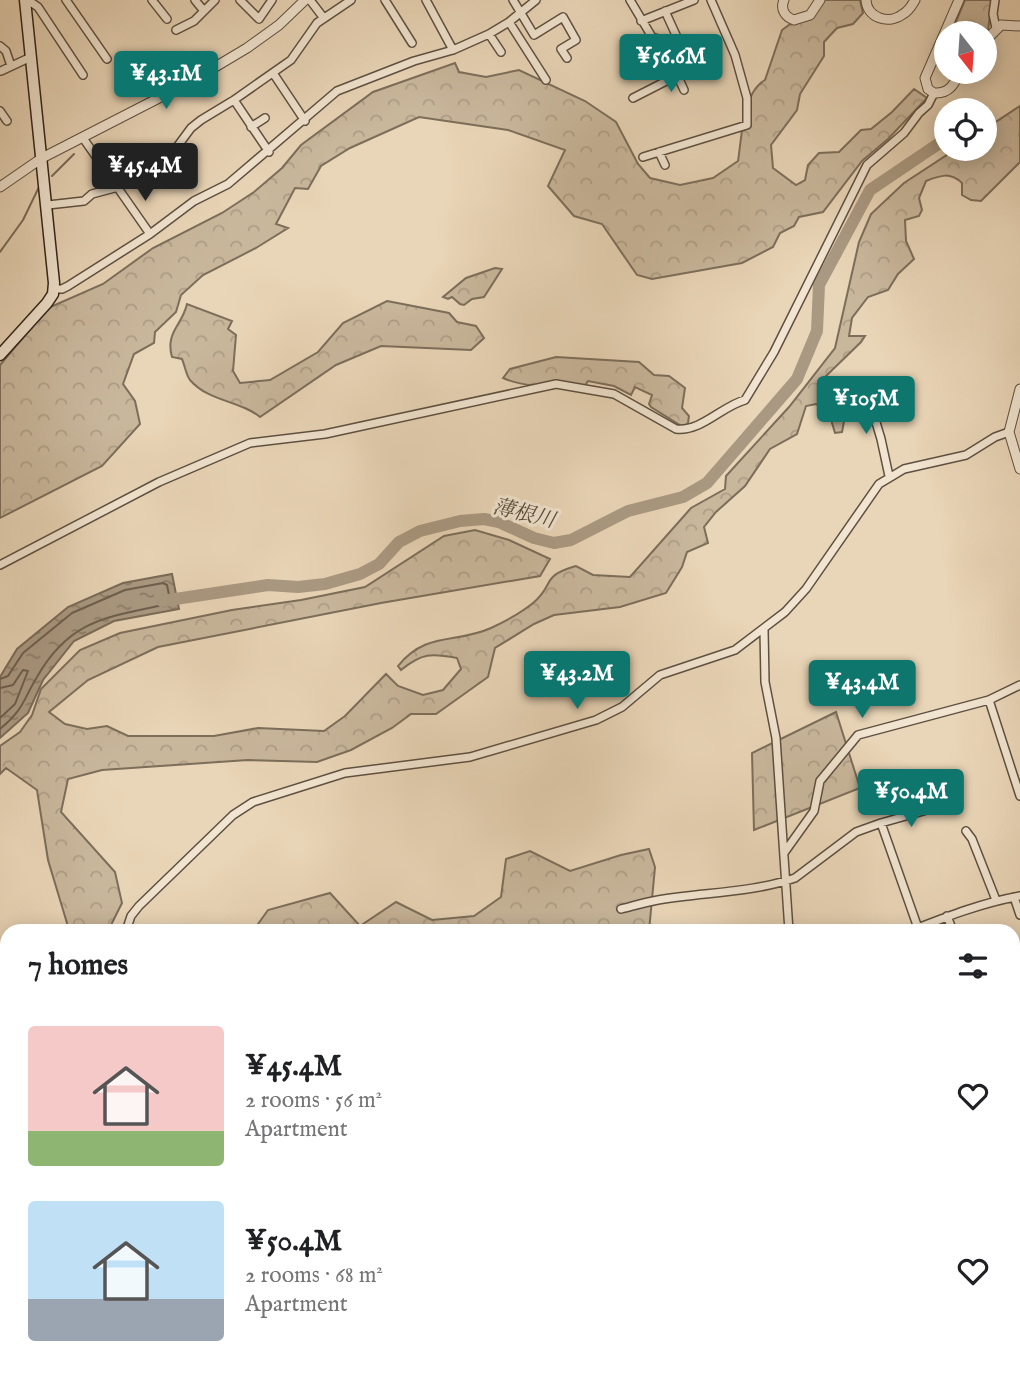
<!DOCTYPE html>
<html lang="en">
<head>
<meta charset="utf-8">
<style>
  body { margin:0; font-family:"IM FELL English","Noto Serif JP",serif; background:#f2f2f2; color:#202124; height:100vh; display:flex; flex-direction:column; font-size:26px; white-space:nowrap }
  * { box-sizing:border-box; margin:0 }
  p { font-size:23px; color:#757577 }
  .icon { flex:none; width:38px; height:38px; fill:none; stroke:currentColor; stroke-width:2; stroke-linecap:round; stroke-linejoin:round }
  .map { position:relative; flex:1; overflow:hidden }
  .details { position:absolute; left:0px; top:924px; width:1020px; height:450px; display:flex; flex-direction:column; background:#fff; border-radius:21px 21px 0 0; box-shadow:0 4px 18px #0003 }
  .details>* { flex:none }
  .needle { width:46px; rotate:163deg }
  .buttons { position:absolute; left:934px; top:21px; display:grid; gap:14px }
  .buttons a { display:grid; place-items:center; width:63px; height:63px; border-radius:50%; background:#fff; box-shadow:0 4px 18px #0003; font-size:35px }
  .price { position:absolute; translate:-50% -60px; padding:0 16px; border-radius:7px; background:#0f766e; color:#fff; font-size:23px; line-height:46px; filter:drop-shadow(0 2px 4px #0008) }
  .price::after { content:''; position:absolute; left:50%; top:42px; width:21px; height:16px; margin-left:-10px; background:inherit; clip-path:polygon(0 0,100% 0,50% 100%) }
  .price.current { background:#222; color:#fff }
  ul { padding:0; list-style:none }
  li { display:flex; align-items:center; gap:21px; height:175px; padding:0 28px }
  li span { display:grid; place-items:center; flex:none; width:196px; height:140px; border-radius:7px; color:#555 }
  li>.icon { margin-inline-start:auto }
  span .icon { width:84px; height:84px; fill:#fffc; stroke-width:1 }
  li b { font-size:30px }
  h2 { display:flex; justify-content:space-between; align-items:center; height:84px; padding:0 28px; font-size:30px }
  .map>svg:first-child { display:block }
  .forest { fill:url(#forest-crowns); stroke:#7c6e5b; stroke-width:2 }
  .water { fill:url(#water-ripples); stroke:#796a58; stroke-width:2 }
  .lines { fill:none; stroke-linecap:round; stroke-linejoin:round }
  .shore { stroke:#6c5e4e; stroke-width:2 }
  .stream { stroke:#796a58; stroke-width:2 }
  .river { stroke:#aa9982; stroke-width:12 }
  .minor-casing { stroke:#5e5041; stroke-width:10 }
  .tertiary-casing { stroke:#5e5041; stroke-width:11 }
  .secondary-casing { stroke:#2f241a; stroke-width:13 }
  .minor { stroke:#f1e4d0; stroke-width:7 }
  .tertiary { stroke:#f1e4d0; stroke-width:9 }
  .secondary { stroke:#f1e4d0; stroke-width:10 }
  .labels { text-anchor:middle; stroke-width:6; stroke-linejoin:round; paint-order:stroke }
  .water-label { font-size:21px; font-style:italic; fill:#5a4d3e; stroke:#f1e4d0 }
</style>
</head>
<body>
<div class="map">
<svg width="1020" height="1373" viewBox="0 0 1020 1373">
  <defs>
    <pattern id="forest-crowns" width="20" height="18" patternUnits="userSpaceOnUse" patternTransform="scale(1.75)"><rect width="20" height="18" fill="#c9b79c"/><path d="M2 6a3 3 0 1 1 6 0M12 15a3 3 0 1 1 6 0" fill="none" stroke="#ad9d86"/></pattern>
    <pattern id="water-ripples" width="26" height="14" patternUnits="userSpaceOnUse" patternTransform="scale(1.75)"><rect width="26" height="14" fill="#aa9982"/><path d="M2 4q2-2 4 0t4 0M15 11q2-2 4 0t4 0" fill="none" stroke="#8b7d6a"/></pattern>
  </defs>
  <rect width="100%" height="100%" fill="#e9d5b7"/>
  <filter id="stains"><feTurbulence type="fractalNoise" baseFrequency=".00286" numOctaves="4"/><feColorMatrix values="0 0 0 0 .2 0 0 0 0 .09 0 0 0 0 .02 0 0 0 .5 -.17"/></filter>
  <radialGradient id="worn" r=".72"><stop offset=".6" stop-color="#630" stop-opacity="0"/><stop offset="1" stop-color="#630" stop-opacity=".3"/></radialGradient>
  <path class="forest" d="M 823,0 L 860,0 L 863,13 L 853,24 L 837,28 L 824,42 L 824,56 L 800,94 L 797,110 L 771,145 L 773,168 L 796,185 L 805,180 L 808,165 L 819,153 L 839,152 L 861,130 L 871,129 L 892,112 L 914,89 L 927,98 L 888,139 L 862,161 L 823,212 L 799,217 L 794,226 L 780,233 L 773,247 L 742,263 L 652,279 L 637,275 L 602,224 L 574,216 L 548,186 L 565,150 L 508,130 L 419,117 L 350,148 L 321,166 L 308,189 L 295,188 L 276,224 L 288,228 L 256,248 L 203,275 L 181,295 L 176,312 L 155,332 L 154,343 L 134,354 L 123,384 L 135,401 L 140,424 L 102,466 L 0,518 L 0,365 L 48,308 L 103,284 L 153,248 L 222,213 L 254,192 L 282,168 L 301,145 L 373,92 L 455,63 L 459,72 L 486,77 L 519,70 L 585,101 L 616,122 L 638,164 L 650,178 L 680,185 L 713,178 L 738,161 C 742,137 742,93 765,80 L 782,30 Z
    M 965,0 L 992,0 L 988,30 L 985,33 L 951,33 Z
    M 1020,106 L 1020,162 L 981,201 L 971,200 L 962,195 L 962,183 C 950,172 941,175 926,181 L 919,198 L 922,210 L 919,216 L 905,220 L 906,241 L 914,259 L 898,274 L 888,290 L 868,297 L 852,318 L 849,336 L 865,336 L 861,342 L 826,376 L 824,388 L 845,398 L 846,411 L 842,432 L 835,433 L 829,413 L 816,404 L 806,406 L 797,434 L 770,449 L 745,486 L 716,512 L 704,527 L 708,543 L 687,552 L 682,567 L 666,593 L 620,607 L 554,615 L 534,624 L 495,648 L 488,677 L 436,714 L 411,714 L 392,728 L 351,750 L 317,762 L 248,760 L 102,770 L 68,779 L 61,812 L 115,872 L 122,903 L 108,931 L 66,931 L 67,923 L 48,860 L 37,790 L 6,768 L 0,774 L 0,746 L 20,732 L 32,715 L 41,689 L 80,650 L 120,633 L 232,610 L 301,600 L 365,587 L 444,536 L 475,530 L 509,540 L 550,559 L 540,576 L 381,603 L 158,647 L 88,680 L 49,712 L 65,724 L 87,729 L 107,726 L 128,736 L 214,736 L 258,728 L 324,731 L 345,716 L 386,674 L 398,686 L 423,695 L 443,690 L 461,669 L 457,658 C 431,653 422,653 401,670 L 398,666 C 426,631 456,644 491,628 C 504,622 522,612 533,603 C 555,585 540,576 576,566 L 593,575 L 630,577 L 691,508 L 725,489 L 726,476 L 789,407 L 835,348 L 859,242 L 871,214 L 904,183 L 956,149 L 985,149 L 985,129 Z
    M 495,268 L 502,269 L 484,297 L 472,299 L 464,305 L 460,304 L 452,297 L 448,299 L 443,297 L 466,278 Z
    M 387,301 L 449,313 L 457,322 L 476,326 L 484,338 L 471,350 L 381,346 L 336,365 L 260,417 C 239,400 209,402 190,380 C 186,375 185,366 182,359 L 172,357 C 165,332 182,326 187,304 L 232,321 L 228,329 L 236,335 L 233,371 L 240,383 L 270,380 L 318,352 L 343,323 Z
    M 556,357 L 639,362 L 654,375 L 669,376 L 685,388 L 682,408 L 689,416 L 688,423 L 683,427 L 651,407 L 649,404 L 652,395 L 635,387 L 631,395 L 614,386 L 588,381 L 584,387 C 557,386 528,389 503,378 L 510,369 Z
    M 836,712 L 860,788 L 754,830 L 752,753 Z
    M 649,849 L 655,867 L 649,931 L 253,931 L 268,910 L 330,893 L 360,926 L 396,902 L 432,920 L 474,916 L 501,897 L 506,859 L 530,851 L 570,871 L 621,855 Z
    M 1020,1110 L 1020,1192 L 1013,1194 L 1013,1113 Z"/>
  <path class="water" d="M 172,574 L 179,609 L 114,621 L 74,641 L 43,680 L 28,713 L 0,738 L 0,677 L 17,649 L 68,607 L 123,583 Z"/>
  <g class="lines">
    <path class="shore" d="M 0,679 L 8,676 L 23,653 L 72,613 L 125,590 L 163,583 L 167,585 L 170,600 L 168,604 C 108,617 70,619 37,677 C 22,702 24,709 0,729
      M 0,688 L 13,685 L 23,670 L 28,671 L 15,704 L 0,718"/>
    <path class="stream" d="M 52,176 L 74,154
      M 0,252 L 23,220 L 39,187"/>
    <path class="river" d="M 162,601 L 268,585 L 298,587 L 325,584 L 360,574 L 379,564 L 399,542 L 420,531 L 460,521 L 484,519 L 499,522 L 534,538 L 554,543 L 571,540 L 628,511 L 683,497 L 707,483 L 797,379 L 817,331 L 819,285 L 870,190 L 947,138"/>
    <defs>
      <path id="minor" d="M 66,0 L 107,59
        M 152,0 L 167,19
        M 195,0 L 204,11 L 215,0
        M 240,0 L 259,19 L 272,0
        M 310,0 L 323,17
        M 385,0 L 412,43
        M 426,0 L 453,50
        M 513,0 L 534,35 L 563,17 L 576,40 L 561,49 L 567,58
        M 630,0 L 652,37 L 661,40 L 684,90
        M 995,0 L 993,14 L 996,28
        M 25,3 L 32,3 L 38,7 L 83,75
        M 665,11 L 692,70
        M 641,21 L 694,0
        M 509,22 L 546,80
        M 176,30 L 194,21 L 204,11
        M 489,34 L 501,52
        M 0,46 L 6,51 L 11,66
        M 1,71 L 31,57
        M 273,73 L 305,121
        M 633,98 L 678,75 L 700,68
        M 234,100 L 269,152
        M 0,111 L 7,121
        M 251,127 L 265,118
        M 83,138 L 150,234
        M 659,152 L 665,165
        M 643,157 L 747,125 L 747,98 L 735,55 L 711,0
        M 48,205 L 84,201 L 92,194 L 118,187 L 174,151 L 191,128 L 201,120 L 234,100 L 291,60 L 317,23 L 351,0
        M 54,289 L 62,289 L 68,286 L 150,234 L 194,201 L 228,184 L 337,91 L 414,61 L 453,50 L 489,34 L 509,22 L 536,0
        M 866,389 L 881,439 L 889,476
        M 0,565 L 159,482 L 250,443 L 325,434 L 556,384 L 614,394 L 676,429 C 701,432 722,406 745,400 L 774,352 L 867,165 L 904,133 L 919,113 L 928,105 L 934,93
        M 764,630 L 765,682 L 776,738 L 789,931
        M 989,700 L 1020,796
        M 881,823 L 934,808
        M 966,831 L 972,839 L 996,900
        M 784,853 L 814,811 L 820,781 L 858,735 L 989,700 L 1020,685
        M 1014,897 L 1020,915
        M 621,909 C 633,906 646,902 658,900 C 704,892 751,893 795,878 L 856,832 L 881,823 L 918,928
        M 947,916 L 953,931
        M 126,931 L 131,916 L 139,906 L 233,815 L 253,802 L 345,773 L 470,757 L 596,720 L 622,707 L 660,675 L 735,650 L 785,612 L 806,589 L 879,484 L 904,469 L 966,455 L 995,437 L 1009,432
        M 910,931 C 946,917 981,903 1020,896
        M 0,1051 L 7,1062
        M 1013,1096 L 1020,1093
        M 1013,1151 L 1020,1149
        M 0,1209 L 7,1200
        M 0,1325 L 7,1321
        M 267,1367 L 269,1373
        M 986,1373 L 1020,1365"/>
      <path id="tertiary" d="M 784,0 C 780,9 785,17 794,20 L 810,15 L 820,0
        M 866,0 C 867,18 889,25 903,14 C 909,11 912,5 915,0
        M 959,0 L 925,78 L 928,89 L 934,93 C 949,94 955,84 959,72
        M 985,41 L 1001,25 L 1020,26
        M 0,187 L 42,158 L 190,82 L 247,48 L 279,25 L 305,0
        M 1020,389 L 1009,432 L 1020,469"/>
      <path id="secondary" d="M 0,355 L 47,303 L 53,294 L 54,283 L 25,0
        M 0,1341 L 7,1340
        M 82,1373 L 82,1367"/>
    </defs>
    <use href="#minor" class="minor-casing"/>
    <use href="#tertiary" class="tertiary-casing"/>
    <use href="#secondary" class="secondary-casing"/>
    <use href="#minor" class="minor"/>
    <use href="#tertiary" class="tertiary"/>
    <use href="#secondary" class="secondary"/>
  </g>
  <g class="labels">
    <g class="water-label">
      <text transform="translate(524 513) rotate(14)" y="7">薄根川</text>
    </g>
  </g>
  <rect width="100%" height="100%" filter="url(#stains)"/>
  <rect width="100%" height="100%" fill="url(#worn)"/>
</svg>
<div class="buttons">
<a><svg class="needle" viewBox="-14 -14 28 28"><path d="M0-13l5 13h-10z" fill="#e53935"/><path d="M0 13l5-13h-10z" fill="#757577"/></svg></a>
<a><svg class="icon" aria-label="locate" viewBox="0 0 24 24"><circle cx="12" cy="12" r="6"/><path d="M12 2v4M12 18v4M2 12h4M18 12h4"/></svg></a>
</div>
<b class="price" style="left:671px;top:94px">¥56.6M</b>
<b class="price" style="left:166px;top:111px">¥43.1M</b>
<b class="price current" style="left:145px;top:203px">¥45.4M</b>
<b class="price" style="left:866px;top:436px">¥105M</b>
<b class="price" style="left:577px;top:711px">¥43.2M</b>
<b class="price" style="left:862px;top:720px">¥43.4M</b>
<b class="price" style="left:911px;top:829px">¥50.4M</b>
<section class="details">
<h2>7 homes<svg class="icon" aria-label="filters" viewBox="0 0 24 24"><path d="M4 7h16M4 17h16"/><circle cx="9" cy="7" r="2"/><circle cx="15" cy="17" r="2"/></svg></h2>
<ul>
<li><span style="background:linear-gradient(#f6c9c9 75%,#8fb573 0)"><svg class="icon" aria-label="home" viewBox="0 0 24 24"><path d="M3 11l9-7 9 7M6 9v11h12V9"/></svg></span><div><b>¥45.4M</b><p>2 rooms · 56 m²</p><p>Apartment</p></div><svg class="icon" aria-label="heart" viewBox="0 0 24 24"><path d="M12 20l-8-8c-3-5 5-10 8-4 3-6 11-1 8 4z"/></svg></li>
<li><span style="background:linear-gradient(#bfe0f5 70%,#9aa5b1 0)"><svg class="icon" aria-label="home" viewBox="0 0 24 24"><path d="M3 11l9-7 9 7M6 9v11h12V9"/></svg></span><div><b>¥50.4M</b><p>2 rooms · 68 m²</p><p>Apartment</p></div><svg class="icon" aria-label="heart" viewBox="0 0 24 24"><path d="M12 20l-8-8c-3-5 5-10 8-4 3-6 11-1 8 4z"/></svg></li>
</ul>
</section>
</div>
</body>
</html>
